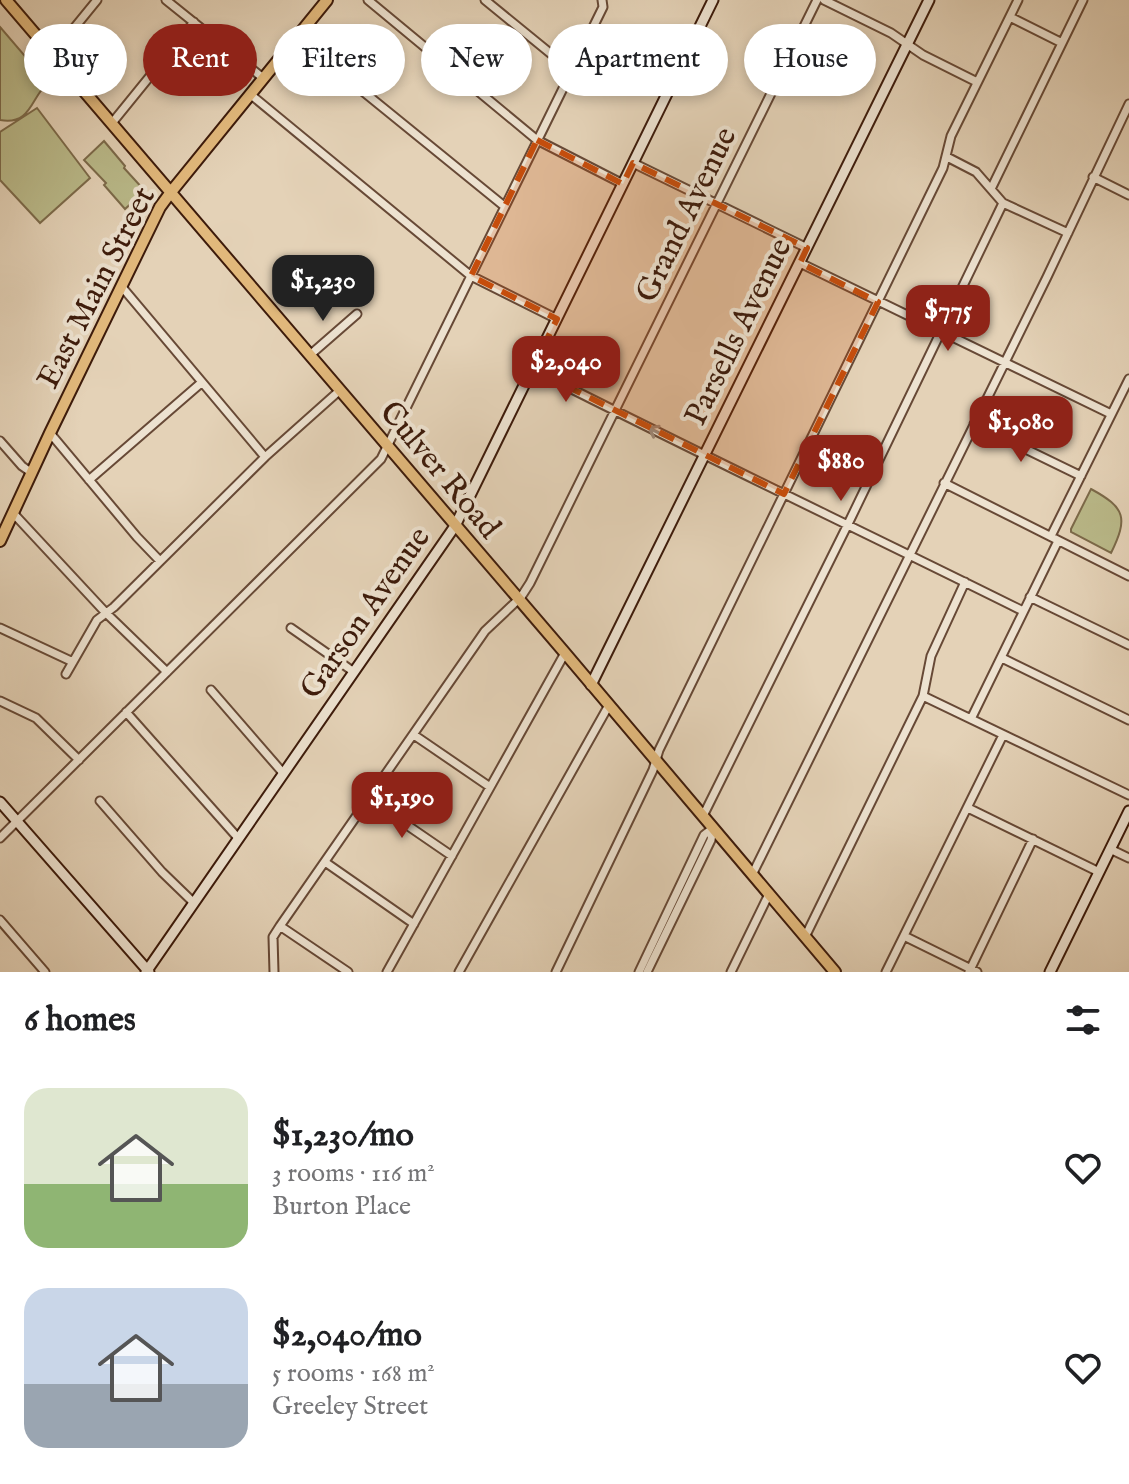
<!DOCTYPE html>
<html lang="en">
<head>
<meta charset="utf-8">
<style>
  body { margin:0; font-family:"IM FELL English",serif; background:#f6f6f6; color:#202124; height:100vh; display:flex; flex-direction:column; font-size:30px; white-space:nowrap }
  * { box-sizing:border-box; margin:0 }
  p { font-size:26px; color:#757577 }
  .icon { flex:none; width:44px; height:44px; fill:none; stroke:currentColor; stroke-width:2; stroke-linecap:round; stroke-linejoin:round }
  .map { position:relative; height:972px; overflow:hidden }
  .drawer { display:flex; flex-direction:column; background:#fff; flex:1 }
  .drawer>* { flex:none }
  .guide { position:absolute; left:24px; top:24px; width:1082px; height:72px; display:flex; gap:16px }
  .price { position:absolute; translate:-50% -68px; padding:0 18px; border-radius:16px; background:#8f2418; color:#fff; font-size:26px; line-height:52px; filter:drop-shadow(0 2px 4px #0008) }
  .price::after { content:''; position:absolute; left:50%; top:48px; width:24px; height:18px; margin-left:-12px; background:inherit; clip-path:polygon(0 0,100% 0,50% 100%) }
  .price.active { background:#222; color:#fff }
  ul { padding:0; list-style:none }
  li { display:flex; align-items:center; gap:24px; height:200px; padding:0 24px }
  li span { display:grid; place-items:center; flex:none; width:224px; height:160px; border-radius:24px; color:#555 }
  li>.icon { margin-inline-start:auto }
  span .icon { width:96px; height:96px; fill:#fffc; stroke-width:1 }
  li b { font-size:34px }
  h2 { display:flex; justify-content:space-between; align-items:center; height:96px; padding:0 24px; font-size:34px }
  .tag { padding:0 28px; border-radius:36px; background:#fff; box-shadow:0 4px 12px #0003; font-size:28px; line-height:72px }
  .tag.active { background:#8f2418; color:#fff }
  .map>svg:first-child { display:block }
  .green { fill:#baba8a; stroke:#7c6a4a; stroke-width:2 }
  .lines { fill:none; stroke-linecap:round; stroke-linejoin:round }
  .street-casing { stroke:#674936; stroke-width:11 }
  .secondary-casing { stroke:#3d1b0b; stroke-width:13 }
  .primary-casing { stroke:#3d1b0b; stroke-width:14 }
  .street { stroke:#ede2d0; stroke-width:7 }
  .secondary { stroke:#ede2d0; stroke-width:9 }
  .primary { stroke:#e2b97c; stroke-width:10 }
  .oneway { stroke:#9e8877 }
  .marked { fill:#c64d0c; fill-opacity:0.2; stroke:#c64d0c; stroke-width:6; stroke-dasharray:16 10; stroke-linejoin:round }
  .labels { text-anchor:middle; stroke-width:8; stroke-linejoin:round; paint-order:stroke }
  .street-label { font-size:32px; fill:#3d1b0b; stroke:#ede2d0 }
</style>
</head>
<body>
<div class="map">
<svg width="1129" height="972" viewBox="0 0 1129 972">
  <rect width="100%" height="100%" fill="#e4d2b7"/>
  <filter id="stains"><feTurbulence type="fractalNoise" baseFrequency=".0025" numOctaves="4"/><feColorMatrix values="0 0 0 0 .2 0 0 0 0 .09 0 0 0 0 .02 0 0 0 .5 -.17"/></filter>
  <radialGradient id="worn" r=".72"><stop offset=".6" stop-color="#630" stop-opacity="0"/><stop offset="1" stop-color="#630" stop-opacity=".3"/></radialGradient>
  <path class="green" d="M 0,27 L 48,83 C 31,96 32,126 0,120 Z
    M 37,108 L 90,178 L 40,223 L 0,180 L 0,132 Z
    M 104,141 L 125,166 L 124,168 L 145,191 L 125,209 L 104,185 L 106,183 L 84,160 Z
    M 1091,489 C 1126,508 1128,518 1111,553 L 1071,532 L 1071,529 Z"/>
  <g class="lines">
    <defs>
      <path id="street" d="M 166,0 L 263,78
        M 368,0 L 537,140 L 623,184
        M 485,0 L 572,71
        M 824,0 L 891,33 L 923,55 L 977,82
        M 1010,17 L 1062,43
        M 593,27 L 679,69
        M 296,37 L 504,206
        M 53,54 L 97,0
        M 250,94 L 471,276 L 557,319
        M 112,123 L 194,22
        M 947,157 L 976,172 L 1003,203 L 1068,233
        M 633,163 L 807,248
        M 1093,177 L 1129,195
        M 991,189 L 1083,0
        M 800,263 L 1111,414
        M 122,287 L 265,457
        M 310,355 L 357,314
        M 532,369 C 695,452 860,530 1023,611
        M 974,424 L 1081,476
        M 50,433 L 137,537 L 160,561
        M 0,441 L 22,466 L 32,473
        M 89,480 L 201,383
        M 944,483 L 1129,576
        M 13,513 L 106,613 L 167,672
        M 1051,536 L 1129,379
        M 1030,597 L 1129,645
        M 0,628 L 73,662
        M 291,628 L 354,672
        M 1002,658 L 1129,720
        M 66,674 L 97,620 L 114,607 L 265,457 L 339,391
        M 211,690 L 283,773
        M 923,696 L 1129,795
        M 0,701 L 36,718 L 79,760
        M 126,712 L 238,838
        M 971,719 L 1058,541
        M 414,735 L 490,787
        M 369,799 L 452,856
        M 100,801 L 162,872 L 194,903
        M 968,808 L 1099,872
        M 703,816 L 848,524 L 1003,203
        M 0,838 L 381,459 L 603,7 L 602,0
        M 1110,849 L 1129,858
        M 325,862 L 414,924
        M 752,875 L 1047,277 L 1129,104
        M 0,920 L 45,972
        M 280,926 L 348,972
        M 904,936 L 977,972
        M 805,937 L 923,696 L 931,656 L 965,582
        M 274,972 L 273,937 L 280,926 L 485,631 L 521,597 L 530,583 L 817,0
        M 387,972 L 565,653
        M 459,972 L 609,705
        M 556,972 L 653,770 L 659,750 L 943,168 L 951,136 L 1018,0
        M 639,972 L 704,835 L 713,828
        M 647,972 L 711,840 L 713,828
        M 731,972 L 769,894
        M 886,972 L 1003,735
        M 969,972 L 1033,839"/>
      <path id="secondary" d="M 591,685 L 929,0
        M 0,802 L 149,972
        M 146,972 L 455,526 L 713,0
        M 1050,972 L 1129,811"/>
      <path id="primary" d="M 6,0 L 565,653 L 835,972
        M 0,541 L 50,433 L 160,207 L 171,192 L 327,0"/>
    </defs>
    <use href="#street" class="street-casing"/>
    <use href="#secondary" class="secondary-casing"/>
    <use href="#primary" class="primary-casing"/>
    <use href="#street" class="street"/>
    <use href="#secondary" class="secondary"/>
    <use href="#primary" class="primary"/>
  </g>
  <defs><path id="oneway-shaft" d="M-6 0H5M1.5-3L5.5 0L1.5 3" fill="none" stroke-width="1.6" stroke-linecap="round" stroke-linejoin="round" transform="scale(2)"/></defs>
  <use class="oneway" href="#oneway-shaft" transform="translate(659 433) rotate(-153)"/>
  <path class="marked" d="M 537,140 L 623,184 L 633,163 L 807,248 L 800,263 L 878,302 L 784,494 L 532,369 L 557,319 L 471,276 Z"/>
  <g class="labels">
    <g class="street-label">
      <text transform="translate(685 214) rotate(-64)" y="11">Grand Avenue</text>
      <text transform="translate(95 287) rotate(-63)" y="11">East Main Street</text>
      <text transform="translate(737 331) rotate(-64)" y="11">Parsells Avenue</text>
      <text transform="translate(441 469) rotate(50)" y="11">Culver Road</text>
      <text transform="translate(364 612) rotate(-55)" y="11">Garson Avenue</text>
    </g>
  </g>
  <rect width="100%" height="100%" filter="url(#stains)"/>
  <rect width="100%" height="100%" fill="url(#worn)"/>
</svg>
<b class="price active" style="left:323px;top:323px">$1,230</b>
<b class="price" style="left:948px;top:353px">$775</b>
<b class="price" style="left:566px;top:404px">$2,040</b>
<b class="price" style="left:1021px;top:464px">$1,080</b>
<b class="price" style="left:841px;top:503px">$880</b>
<b class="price" style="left:402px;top:840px">$1,190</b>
<div class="guide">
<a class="tag">Buy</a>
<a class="tag active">Rent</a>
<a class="tag">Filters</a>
<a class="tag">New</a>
<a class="tag">Apartment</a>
<a class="tag">House</a>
</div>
</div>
<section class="drawer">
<h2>6 homes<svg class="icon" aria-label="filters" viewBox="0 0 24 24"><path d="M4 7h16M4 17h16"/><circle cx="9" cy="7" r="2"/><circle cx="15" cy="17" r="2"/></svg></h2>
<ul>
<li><span style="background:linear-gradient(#dfe7d0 60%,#8fb573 0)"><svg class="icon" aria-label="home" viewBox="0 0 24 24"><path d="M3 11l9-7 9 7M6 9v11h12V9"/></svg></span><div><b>$1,230/mo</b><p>3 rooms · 116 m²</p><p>Burton Place</p></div><svg class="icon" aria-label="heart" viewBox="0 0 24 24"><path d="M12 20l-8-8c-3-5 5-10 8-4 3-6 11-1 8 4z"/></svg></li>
<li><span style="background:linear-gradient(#c9d6e8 60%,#9aa5b1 0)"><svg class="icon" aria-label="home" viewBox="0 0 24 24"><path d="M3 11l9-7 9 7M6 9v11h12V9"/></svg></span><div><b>$2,040/mo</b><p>5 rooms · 168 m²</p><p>Greeley Street</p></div><svg class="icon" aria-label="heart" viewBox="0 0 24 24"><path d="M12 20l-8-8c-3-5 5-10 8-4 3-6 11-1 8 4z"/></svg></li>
</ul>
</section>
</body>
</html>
